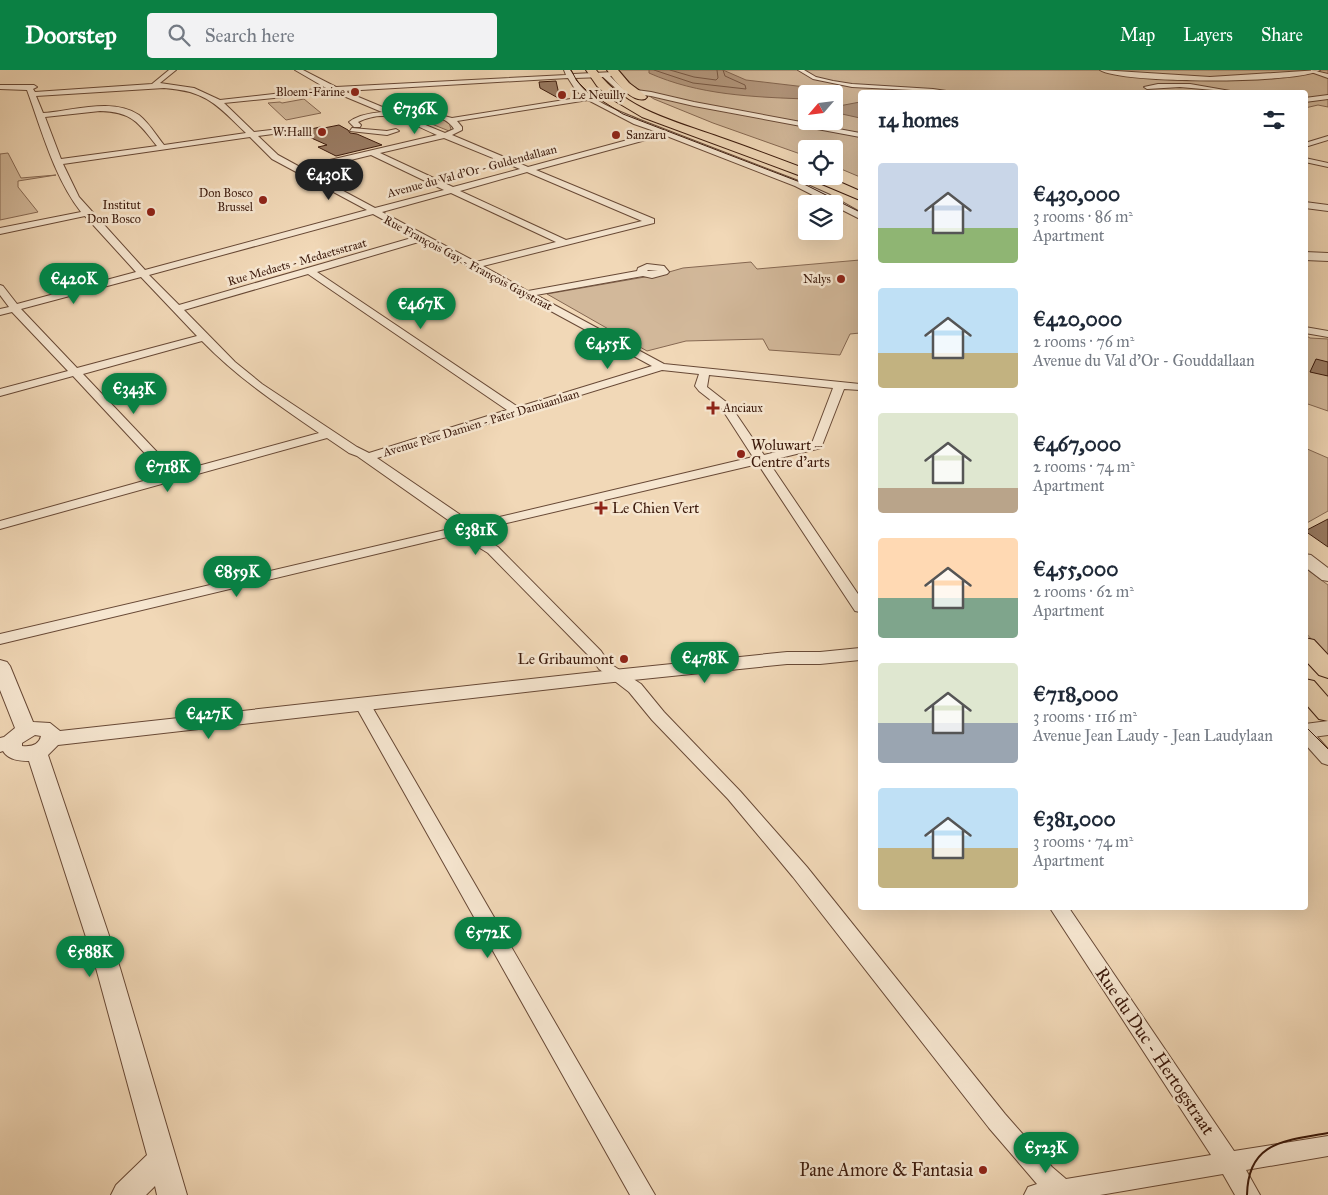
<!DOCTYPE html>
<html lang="en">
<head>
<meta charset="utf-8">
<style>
  body { margin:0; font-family:"IM FELL Great Primer",serif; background:#f2f2f3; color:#1f2937; height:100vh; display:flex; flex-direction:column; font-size:19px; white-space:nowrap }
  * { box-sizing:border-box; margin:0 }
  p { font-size:16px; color:#747a83 }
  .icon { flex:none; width:28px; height:28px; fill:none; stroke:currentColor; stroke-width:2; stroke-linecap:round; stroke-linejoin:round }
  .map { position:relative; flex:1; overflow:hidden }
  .drawer { position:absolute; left:858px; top:20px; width:450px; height:820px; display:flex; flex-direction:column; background:#fff; border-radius:5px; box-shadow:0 5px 20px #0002 }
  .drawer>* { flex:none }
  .needle { width:32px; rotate:242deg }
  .fabs { position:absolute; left:798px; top:15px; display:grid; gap:10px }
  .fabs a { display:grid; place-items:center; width:45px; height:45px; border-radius:5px; background:#fff; box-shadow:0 5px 20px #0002; font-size:25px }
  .price { position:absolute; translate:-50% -42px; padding:0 11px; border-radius:18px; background:#0b8043; color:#fff; font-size:16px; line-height:32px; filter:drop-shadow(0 1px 2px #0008) }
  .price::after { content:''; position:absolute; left:50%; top:30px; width:15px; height:11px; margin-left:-8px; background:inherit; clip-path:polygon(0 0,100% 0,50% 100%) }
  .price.current { background:#222; color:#fff }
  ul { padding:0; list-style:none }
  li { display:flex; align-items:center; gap:15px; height:125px; padding:0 20px }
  li span { display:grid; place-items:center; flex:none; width:140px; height:100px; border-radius:5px; color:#555 }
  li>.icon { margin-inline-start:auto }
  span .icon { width:60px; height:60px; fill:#fffc; stroke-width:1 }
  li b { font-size:21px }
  h2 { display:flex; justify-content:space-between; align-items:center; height:60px; padding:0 20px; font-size:21px }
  header { display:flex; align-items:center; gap:30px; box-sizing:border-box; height:70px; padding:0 25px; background:#0b8043; color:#fff }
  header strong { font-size:24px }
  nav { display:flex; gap:28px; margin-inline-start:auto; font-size:18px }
  .search { width:350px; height:45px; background:#f2f2f3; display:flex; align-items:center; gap:12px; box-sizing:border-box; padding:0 18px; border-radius:5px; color:#747a83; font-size:19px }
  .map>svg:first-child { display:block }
  .green { fill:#d2b89a; stroke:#866852; fill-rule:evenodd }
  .water { fill:#b3977d; stroke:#83654f }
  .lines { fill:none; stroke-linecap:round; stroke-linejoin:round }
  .shore { stroke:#775844; stroke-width:1 }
  .building { fill:#9a7c64; stroke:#3b190b }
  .pedestrian-casing { stroke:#684936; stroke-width:2 }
  .minor-casing { stroke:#684936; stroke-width:2 }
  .tertiary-casing { stroke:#684936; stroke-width:2 }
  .primary-casing { stroke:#3b190b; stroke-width:2 }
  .pedestrian { fill:#f6e6d0; fill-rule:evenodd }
  .minor { fill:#f6e6d0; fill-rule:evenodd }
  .tertiary { fill:#f6e6d0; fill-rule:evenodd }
  .primary { fill:#f1d8b7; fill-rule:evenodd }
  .tram-far1 { stroke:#3b190b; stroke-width:1 }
  .tram { stroke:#3b190b; stroke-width:2 }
  .poi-dot { fill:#8f2418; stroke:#f6e6d0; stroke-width:2 }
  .labels { text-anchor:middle; stroke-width:5; stroke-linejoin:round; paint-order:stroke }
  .far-poi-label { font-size:12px; fill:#3b190b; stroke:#f6e6d0; text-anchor:end }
  .far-street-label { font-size:12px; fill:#3b190b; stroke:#f6e6d0 }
  .poi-label { font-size:15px; fill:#3b190b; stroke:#f6e6d0; text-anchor:start }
  .near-street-label { font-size:18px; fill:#3b190b; stroke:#f6e6d0 }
  .near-poi-label { font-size:18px; fill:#3b190b; stroke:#f6e6d0; text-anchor:end }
</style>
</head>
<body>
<header>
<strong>Doorstep</strong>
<div class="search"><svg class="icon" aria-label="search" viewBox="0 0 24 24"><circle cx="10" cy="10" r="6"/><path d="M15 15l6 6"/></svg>Search here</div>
<nav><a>Map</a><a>Layers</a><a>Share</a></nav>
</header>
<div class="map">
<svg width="1328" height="1125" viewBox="0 0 1328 1125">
  <rect width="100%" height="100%" fill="#f1d8b7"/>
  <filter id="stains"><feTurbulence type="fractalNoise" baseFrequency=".004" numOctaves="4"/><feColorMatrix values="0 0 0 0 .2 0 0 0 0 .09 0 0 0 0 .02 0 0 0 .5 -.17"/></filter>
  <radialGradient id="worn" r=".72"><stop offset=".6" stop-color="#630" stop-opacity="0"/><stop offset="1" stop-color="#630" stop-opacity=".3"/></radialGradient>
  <path class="green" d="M 619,0 L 1328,0 L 1328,37 L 1318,35 L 1305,38 L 1305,22 L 860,22 L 860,107 L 834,96 L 834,79 L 806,79 L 806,86 L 713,53 L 654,29 L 632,15 ZM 806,24 L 834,24 L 834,51 L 806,51 Z
    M 304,29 L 321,43 L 286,50 L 268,33 L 280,32 L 282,33 Z
    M 407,44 C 422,45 436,44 449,53 L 451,59 L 449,61 Z
    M 8,83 L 21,108 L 56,105 L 18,111 L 18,117 L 38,142 L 0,150 L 0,84 Z
    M 860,190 L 860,263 L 850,264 L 840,285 L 769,280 L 763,269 L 686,271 L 647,281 L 547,224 L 662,204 L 683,198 L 751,192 L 757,199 Z
    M 1305,265 L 1310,268 L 1328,269 L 1328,341 L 1305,333 Z
    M 1305,378 L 1328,388 L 1328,441 L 1305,454 Z
    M 1305,498 L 1328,515 L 1328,588 L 1305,562 Z"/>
  <path class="water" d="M 649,0 L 723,0 L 746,10 L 814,18 L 828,24 L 806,24 L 806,29 C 753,27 698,25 649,3 Z
    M 860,32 L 860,48 L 842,44 L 837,40 L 839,36 Z"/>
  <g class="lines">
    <path class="shore" d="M 654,0 L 693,13 L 746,19 L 745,15 L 725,6 L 723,0
      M 670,0 L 694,7 L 716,10 L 718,8 L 717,0"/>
  </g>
  <path class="building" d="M 556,11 L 560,29 L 540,18 L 539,12 Z
    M 339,55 L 348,60 L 350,63 L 357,64 L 382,75 L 336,86 L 318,77 L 327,75 L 298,62 L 320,57 L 324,58 Z
    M 1316,289 L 1328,292 L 1328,306 L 1310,302 Z
    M 1328,449 L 1328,477 L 1305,461 Z"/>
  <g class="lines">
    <defs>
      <path id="pedestrian" d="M 798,0 L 804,0 L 816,7 L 833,11 L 852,14 L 933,19 L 953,22 L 852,17 L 813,9 Z
        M 1311,0 L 1328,4 L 1328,8 L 1311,2 Z
        M 1158,14 L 1190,14 L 1236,22 L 1180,17 L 1147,19 L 1144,17 Z
        M 1328,25 L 1328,29 L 1305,32 L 1305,28 Z
        M 352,58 L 387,61 L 396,59 L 399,61 L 387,65 L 350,61 Z"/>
      <path id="minor" d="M 169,0 L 176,0 L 160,13 L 194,18 L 220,30 L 326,18 L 295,0 L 303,0 L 336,17 L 566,5 L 564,0 L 570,0 L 573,4 L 614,2 L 617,4 L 616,5 L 610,6 L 622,18 L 651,22 L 694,32 L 860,63 L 860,67 L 694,36 L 651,26 L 620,22 L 603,7 L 575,8 C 588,31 617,40 640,50 L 801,112 L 830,125 L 860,142 L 860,149 L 795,116 L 664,65 L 536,100 L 654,149 L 654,153 L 483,196 L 528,221 L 637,201 L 638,198 L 647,194 L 664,196 L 669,202 L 667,204 L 652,208 L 643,206 L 536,225 L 664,294 L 860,314 L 860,320 L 844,319 L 821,378 L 768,391 L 860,527 L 860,542 L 855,541 L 853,538 L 758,394 L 477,460 L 485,469 L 498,477 L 601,581 L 609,593 L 641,614 L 664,642 L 740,721 L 807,797 L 1005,1044 L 1052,1097 L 1066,1109 L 1211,1085 L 1050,838 L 1069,838 L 1234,1081 L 1328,1066 L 1328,1086 L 1246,1100 L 1260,1125 L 1235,1125 L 1223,1104 L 1100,1125 L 1024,1125 L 1028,1117 L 1037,1114 L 989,1058 L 793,807 L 728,729 L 652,650 L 629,622 L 599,599 L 590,587 L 488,483 L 475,475 L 464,463 L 0,574 L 0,564 L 458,457 L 357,386 L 349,383 L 327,368 L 0,459 L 0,451 L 165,405 L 73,306 L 0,326 L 0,319 L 68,301 L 12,242 L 0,245 L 0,239 L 9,237 L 0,225 L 0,215 L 3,216 L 17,234 L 136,202 L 85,146 L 0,164 L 0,158 L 81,142 C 54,107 42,61 27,20 L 0,19 L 0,15 L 34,15 L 37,17 L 33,19 L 35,22 L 152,14 ZM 568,8 L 575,19 L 583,27 L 452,48 L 424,41 L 392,41 L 344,21 ZM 164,18 C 207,21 217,35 246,63 L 164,75 C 156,65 149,53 139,45 C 113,27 72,41 43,43 L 36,26 ZM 334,22 L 382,42 C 371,43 358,45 349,52 L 354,57 L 360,57 L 361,55 L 358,52 C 389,37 409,53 437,65 L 300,97 L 278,85 L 258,66 L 288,62 L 288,58 L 254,62 L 224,33 ZM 588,30 L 634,54 L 657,62 L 528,97 L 452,65 L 462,60 L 462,57 L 457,51 ZM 100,41 C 132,42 138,52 157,76 L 61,89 L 45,47 ZM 401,45 C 418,44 445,43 454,59 L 445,63 ZM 250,67 L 272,89 L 367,140 L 145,200 L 79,127 L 63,94 ZM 444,68 L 520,99 L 453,117 L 380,83 ZM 371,85 L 444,120 L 375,138 L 306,101 ZM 527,102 L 642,151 L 566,170 L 460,121 ZM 451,123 L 556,172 L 476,192 L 382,142 ZM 373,144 L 415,167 L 179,235 L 149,205 ZM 422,171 L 652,296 L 518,337 L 317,202 ZM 648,200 L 658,201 L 647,201 ZM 308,204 L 507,340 L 369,383 L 357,377 L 262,314 L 235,292 L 184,240 ZM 141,207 L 197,266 L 77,298 L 21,239 ZM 202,271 C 238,308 277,334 319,363 L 176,402 L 83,304 ZM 662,300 L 699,304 L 695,316 L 699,321 L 722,339 L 753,387 L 470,454 L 465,448 L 377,388 ZM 709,305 L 833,318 L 812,373 L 764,385 L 730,335 L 707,317 Z
        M 1100,0 L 1210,7 L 1320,0 C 1299,14 1121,14 1100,0 Z
        M 1328,66 L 1328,70 L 1305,77 L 1305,73 Z
        M 1305,88 L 1328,93 L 1328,97 L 1305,92 Z
        M 1305,132 L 1328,135 L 1328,141 L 1305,138 Z
        M 1305,257 L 1328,261 L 1328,267 L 1305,263 Z
        M 363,630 L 369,631 L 371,635 L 655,1125 L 630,1125 L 355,635 L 357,631 Z
        M 1305,659 L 1311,660 L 1328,679 L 1328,695 L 1322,693 L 1305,674 Z"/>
      <path id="tertiary" d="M 1305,182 L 1328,183 L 1328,191 L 1305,190 Z
        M 1305,484 L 1311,485 L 1328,498 L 1328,511 L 1322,510 L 1305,497 Z
        M 860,578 L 860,590 L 820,594 L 787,594 L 604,613 L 58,675 L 48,685 L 120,898 L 187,1125 L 157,1125 L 155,1116 L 146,1125 L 111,1125 L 116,1115 L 147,1085 L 96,898 L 29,691 C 20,691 8,690 3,681 L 0,682 L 0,668 L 4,667 L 15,658 L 0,620 L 0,590 L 7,592 L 10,596 L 33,652 L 50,653 L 60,661 L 604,601 L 787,582 L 820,582 ZM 35,665 L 41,666 C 39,675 31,677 22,676 L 22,673 Z
        M 1328,651 L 1328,665 L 1305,668 L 1305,654 Z"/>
      <path id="primary" d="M 586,0 L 596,0 C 625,40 675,51 719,67 C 748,77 777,88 806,99 L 806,106 L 809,106 L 801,106 L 642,47 L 610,28 L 597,16 Z
        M 607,0 L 618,0 L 629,13 L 645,25 L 647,27 L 645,29 C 631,33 614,10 607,0 Z
        M 809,106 L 826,106 L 860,121 L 860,130 L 810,109 Z
        M 1305,568 L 1314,570 L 1328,585 L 1328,608 L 1319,605 L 1305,590 Z
        M 1305,609 L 1314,611 L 1328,627 L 1328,651 L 1319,649 L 1305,633 Z"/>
    </defs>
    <use href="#pedestrian" class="pedestrian-casing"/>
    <use href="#minor" class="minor-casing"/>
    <use href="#tertiary" class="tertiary-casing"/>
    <use href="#primary" class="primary-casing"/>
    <use href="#pedestrian" class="pedestrian"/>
    <use href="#minor" class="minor"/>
    <use href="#tertiary" class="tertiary"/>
    <use href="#primary" class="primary"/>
    <path class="tram-far1" d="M 571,0 L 577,11 L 588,22 L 623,44 L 800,112 L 860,142
      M 1305,656 L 1328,679"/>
    <path class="tram" d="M 1247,1125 C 1248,1071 1285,1071 1328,1063"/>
  </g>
  <g class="poi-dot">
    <circle cx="355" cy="22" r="5"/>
    <circle cx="562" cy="25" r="5"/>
    <circle cx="322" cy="62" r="5"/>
    <circle cx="616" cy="65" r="5"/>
    <circle cx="263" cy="130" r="5"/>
    <circle cx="151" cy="142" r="5"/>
    <circle cx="841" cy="209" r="5"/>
    <path d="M710.5 330.5h5v5h5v5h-5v5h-5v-5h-5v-5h5z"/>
    <circle cx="741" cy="384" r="5"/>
    <path d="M598.5 430.5h5v5h5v5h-5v5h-5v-5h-5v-5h5z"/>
    <circle cx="624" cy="589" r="5"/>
    <circle cx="983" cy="1100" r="5"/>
  </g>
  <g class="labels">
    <g class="far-poi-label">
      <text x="345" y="26">Bloem-Farine</text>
      <text x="572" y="29" text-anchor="start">Le Neuilly</text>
      <text x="312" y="66">W:Halll</text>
      <text x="626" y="69" text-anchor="start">Sanzaru</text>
      <text x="253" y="127">Don Bosco<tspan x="253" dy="14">Brussel</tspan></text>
      <text x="141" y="139">Institut<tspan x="141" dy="14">Don Bosco</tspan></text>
      <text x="831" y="213">Nalys</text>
      <text x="723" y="342" text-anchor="start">Anciaux</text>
    </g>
    <g class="far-street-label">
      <text transform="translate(472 101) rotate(-15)" y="4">Avenue du Val d'Or - Guldendallaan</text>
      <text transform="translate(297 192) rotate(-16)" y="4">Rue Medaets - Medaetsstraat</text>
      <text transform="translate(468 193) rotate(28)" y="4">Rue François Gay - François Gaystraat</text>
      <text transform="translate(481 353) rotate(-17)" y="4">Avenue Père Damien - Pater Damiaanlaan</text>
    </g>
    <g class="poi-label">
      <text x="751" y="380">Woluwart –<tspan x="751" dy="17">Centre d'arts</tspan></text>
      <text x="612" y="443">Le Chien Vert</text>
      <text x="614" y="594" text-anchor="end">Le Gribaumont</text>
    </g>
    <g class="near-street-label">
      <text transform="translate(1155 981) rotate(56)" y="6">Rue du Duc - Hertogstraat</text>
    </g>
    <g class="near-poi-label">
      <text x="973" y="1106">Pane Amore &amp; Fantasia</text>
    </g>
  </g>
  <rect width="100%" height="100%" filter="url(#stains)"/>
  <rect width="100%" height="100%" fill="url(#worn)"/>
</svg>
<div class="fabs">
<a><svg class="needle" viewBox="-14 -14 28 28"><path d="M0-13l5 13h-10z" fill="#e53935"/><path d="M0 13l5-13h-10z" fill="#747a83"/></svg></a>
<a><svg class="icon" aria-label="locate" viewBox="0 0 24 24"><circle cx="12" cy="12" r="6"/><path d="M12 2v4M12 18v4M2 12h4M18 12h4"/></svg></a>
<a><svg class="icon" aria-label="layers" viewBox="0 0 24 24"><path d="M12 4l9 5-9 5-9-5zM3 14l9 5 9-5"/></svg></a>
</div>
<b class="price" style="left:415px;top:65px">€736K</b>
<b class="price current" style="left:329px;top:131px">€430K</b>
<b class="price" style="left:74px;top:235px">€420K</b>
<b class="price" style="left:421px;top:260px">€467K</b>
<b class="price" style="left:608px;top:300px">€455K</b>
<b class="price" style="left:134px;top:345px">€343K</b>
<b class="price" style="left:168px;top:423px">€718K</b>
<b class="price" style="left:476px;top:486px">€381K</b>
<b class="price" style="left:237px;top:528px">€859K</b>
<b class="price" style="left:705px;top:614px">€478K</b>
<b class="price" style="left:209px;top:670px">€427K</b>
<b class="price" style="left:488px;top:889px">€572K</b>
<b class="price" style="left:90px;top:908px">€588K</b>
<b class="price" style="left:1046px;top:1104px">€523K</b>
<section class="drawer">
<h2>14 homes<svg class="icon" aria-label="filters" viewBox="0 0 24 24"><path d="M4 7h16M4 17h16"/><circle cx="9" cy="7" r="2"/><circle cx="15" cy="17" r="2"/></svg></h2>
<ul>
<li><span style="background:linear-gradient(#c9d6e8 65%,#8fb573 0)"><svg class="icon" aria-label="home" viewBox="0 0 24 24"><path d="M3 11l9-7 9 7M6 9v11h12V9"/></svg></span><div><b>€430,000</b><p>3 rooms · 86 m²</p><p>Apartment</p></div></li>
<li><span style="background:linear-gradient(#bfe0f5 65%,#c2b280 0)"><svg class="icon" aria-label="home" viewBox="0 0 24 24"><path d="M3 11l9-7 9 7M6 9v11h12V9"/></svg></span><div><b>€420,000</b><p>2 rooms · 76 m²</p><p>Avenue du Val d'Or - Gouddallaan</p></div></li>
<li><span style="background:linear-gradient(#dfe7d0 75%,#b9a48a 0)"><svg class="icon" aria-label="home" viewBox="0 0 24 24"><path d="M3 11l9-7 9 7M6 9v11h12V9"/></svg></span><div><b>€467,000</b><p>2 rooms · 74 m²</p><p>Apartment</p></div></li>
<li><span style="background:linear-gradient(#ffd9b3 60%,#7fa58c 0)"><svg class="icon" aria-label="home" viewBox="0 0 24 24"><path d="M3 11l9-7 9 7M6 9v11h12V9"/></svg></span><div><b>€455,000</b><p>2 rooms · 62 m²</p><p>Apartment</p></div></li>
<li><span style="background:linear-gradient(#dfe7d0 60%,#9aa5b1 0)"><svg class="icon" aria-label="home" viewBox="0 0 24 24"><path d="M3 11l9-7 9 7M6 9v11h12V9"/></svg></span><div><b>€718,000</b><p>3 rooms · 116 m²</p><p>Avenue Jean Laudy - Jean Laudylaan</p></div></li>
<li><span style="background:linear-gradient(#bfe0f5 60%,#c2b280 0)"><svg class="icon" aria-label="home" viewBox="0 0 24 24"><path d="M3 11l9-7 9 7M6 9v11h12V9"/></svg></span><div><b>€381,000</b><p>3 rooms · 74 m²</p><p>Apartment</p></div></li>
</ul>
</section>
</div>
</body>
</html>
